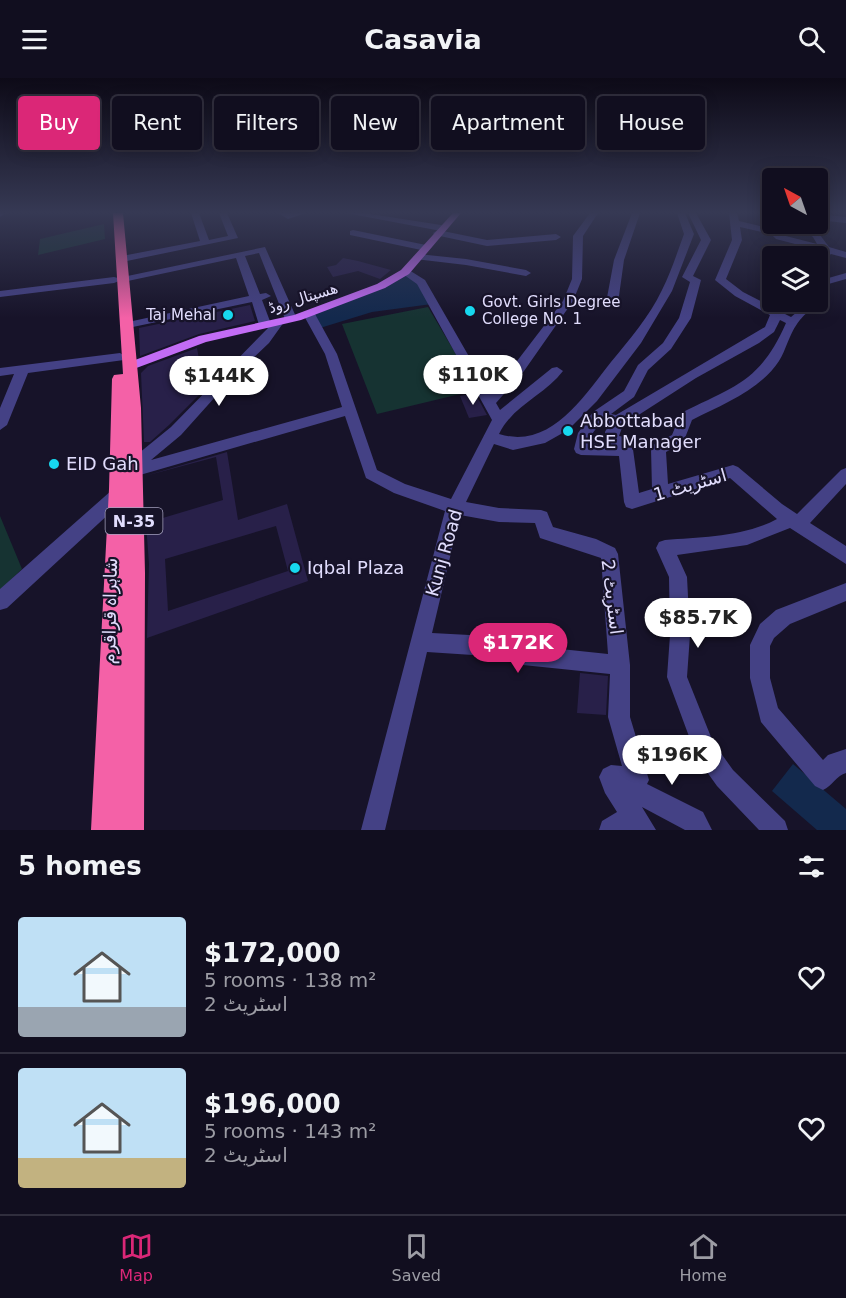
<!DOCTYPE html>
<html lang="en">
<head>
<meta charset="utf-8">
<style>
  body { margin:0; font-family:"DejaVu Sans","Noto Sans Arabic",sans-serif; background:#1a1728; color:#f1f3f6; height:100vh; display:flex; flex-direction:column; font-size:22px; white-space:nowrap }
  * { box-sizing:border-box; margin:0 }
  p { font-size:20px; color:#9c9ca4 }
  .icon { flex:none; width:33px; height:33px; fill:none; stroke:currentColor; stroke-width:2; stroke-linecap:round; stroke-linejoin:round }
  .map { position:relative; height:752px; overflow:hidden }
  .side { display:flex; flex-direction:column; background:#110e1f; flex:1 }
  .side>* { flex:none }
  .banner { position:absolute; left:18px; top:18px; width:810px; height:54px; display:flex; gap:12px }
  .needle { width:39px; rotate:320deg }
  .buttons { position:absolute; left:762px; top:90px; display:grid; gap:12px }
  .buttons a { display:grid; place-items:center; width:66px; height:66px; border-radius:6px; background:#110e1f; box-shadow:0 3px 15px #0003,0 0 0 2px #302e3d; font-size:30px }
  .price { position:absolute; translate:-50% -51px; padding:0 14px; border-radius:21px; background:#fff; color:#222; font-size:20px; line-height:39px; filter:drop-shadow(0 2px 3px #0008) }
  .price::after { content:''; position:absolute; left:50%; top:36px; width:18px; height:14px; margin-left:-9px; background:inherit; clip-path:polygon(0 0,100% 0,50% 100%) }
  .price.active { background:#db2777; color:#fff }
  ul { padding:0; list-style:none }
  li { display:flex; align-items:center; gap:18px; height:150px; padding:0 18px }
  li+li { border-top:2px solid #302e3d }
  li span { display:grid; place-items:center; flex:none; width:168px; height:120px; border-radius:6px; color:#555 }
  li>.icon { margin-inline-start:auto }
  span .icon { width:72px; height:72px; fill:#fffc; stroke-width:1 }
  li b { font-size:26px }
  h2 { display:flex; justify-content:space-between; align-items:center; height:72px; padding:0 18px; font-size:26px }
  .chip { padding:0 21px; border-radius:6px; background:#110e1f; box-shadow:0 3px 15px #0003,0 0 0 2px #302e3d; font-size:21px; line-height:54px }
  .chip.active { background:#db2777; color:#fff }
  header { display:flex; justify-content:space-between; align-items:center; height:78px; padding:0 18px; background:#110e1f; font-size:27px; font-weight:700 }
  .dock { display:flex; justify-content:space-around; align-items:center; height:84px; border-top:2px solid #302e3d; background:#110e1f; font-size:16px; color:#9c9ca4 }
  .dock a { display:grid; justify-items:center; gap:3px }
  .dock .active { color:#db2777 }
  .map>svg:first-child { display:block }
  .green { fill:#163332 }
  .water { fill:#13294d }
  .lines { fill:none; stroke-linecap:round; stroke-linejoin:round }
  .stream { stroke:#13294d; stroke-width:2 }
  .building { fill:#282049; fill-rule:evenodd }
  .minor { fill:#444185; fill-rule:evenodd }
  .major { fill:#c26cf5; fill-rule:evenodd }
  .highway { fill:#f461a7; fill-rule:evenodd }
  .poi-dot { fill:#17d8ef; stroke:#171329; stroke-width:2 }
  .labels { text-anchor:middle; stroke-width:4.5; stroke-linejoin:round; paint-order:stroke }
  .far-street-label { font-size:15px; fill:#e1ddfd; stroke:#171329 }
  .far-poi-label { font-size:15px; fill:#e1ddfd; stroke:#171329; text-anchor:start }
  .shield { fill:#171329; stroke:#a4a0bd; stroke-width:1.5 }
  .shield-label { font-size:16px; font-weight:bold; fill:#e1ddfd }
  .poi-label { font-size:18px; fill:#e1ddfd; stroke:#171329; text-anchor:start }
  .street-label { font-size:18px; fill:#e1ddfd; stroke:#171329 }
</style>
</head>
<body>
<header><svg class="icon" aria-label="menu" viewBox="0 0 24 24"><path d="M4 6h16M4 12h16M4 18h16"/></svg>Casavia<svg class="icon" aria-label="search" viewBox="0 0 24 24"><circle cx="10" cy="10" r="6"/><path d="M15 15l6 6"/></svg></header>
<div class="map">
<svg width="846" height="752" viewBox="0 0 846 752">
  <rect width="100%" height="100%" fill="#171329"/>
  <path class="green" d="M 104,146 L 105,161 L 38,177 L 40,161 Z
    M 428,229 L 477,312 L 377,336 L 342,246 Z
    M 0,438 L 22,491 L 0,512 Z"/>
  <path class="water" d="M 404,196 L 413,199 L 432,226 L 372,234 L 320,250 L 311,237 Z
    M 793,686 L 846,731 L 846,752 L 817,752 L 772,713 Z"/>
  <g class="lines">
    <path class="stream" d="M 0,136 L 3,135"/>
  </g>
  <path class="building" d="M 343,180 L 358,183 L 391,192 L 380,201 L 358,193 L 333,199 L 327,189 L 336,187 Z
    M 250,227 L 255,243 L 199,256 L 140,278 L 139,250 Z
    M 197,270 L 199,281 L 209,280 L 210,286 L 231,281 L 229,287 L 169,347 L 150,364 L 144,364 L 141,295 L 148,288 Z
    M 475,315 L 487,337 L 469,340 L 460,318 Z
    M 227,374 L 238,442 L 287,426 L 308,503 L 147,560 L 149,486 L 146,445 L 223,422 L 216,379 L 145,398 ZM 276,448 L 288,493 L 168,533 L 165,481 Z
    M 580,595 L 608,598 L 606,637 L 577,635 Z"/>
  <g class="lines">
    <path class="minor" d="M 0,135 L 6,135 L 0,139 Z
      M 191,135 L 199,135 L 209,162 L 228,158 L 219,135 L 227,135 L 238,160 L 122,184 L 117,181 L 122,178 L 200,163 Z
      M 278,135 L 306,135 L 288,141 Z
      M 346,135 L 364,135 L 441,147 L 446,150 L 441,153 Z
      M 590,135 L 598,135 L 583,158 L 582,201 L 573,223 L 524,293 L 496,325 L 500,332 L 552,290 L 557,289 L 563,293 C 545,317 513,327 499,356 C 551,372 584,318 611,284 C 630,261 649,239 662,212 C 671,194 677,175 684,156 L 677,135 L 685,135 L 694,156 L 672,213 L 641,265 L 597,323 L 568,352 L 545,365 L 513,372 L 494,366 L 466,424 L 499,430 L 541,432 L 547,434 L 553,449 L 596,461 L 615,470 L 618,476 L 630,587 L 630,639 L 649,702 L 647,706 L 703,734 L 712,752 L 685,752 L 642,729 L 656,752 L 599,752 L 602,743 L 617,734 L 605,715 L 599,699 L 603,691 L 611,687 L 622,688 L 608,639 L 610,596 L 523,587 L 488,578 L 427,574 L 385,752 L 361,752 L 445,433 L 394,415 L 366,400 L 345,338 L 133,399 L 128,397 L 125,393 L 128,384 L 171,349 L 268,250 L 261,249 L 259,247 L 252,224 L 128,250 L 122,247 L 128,244 L 249,218 L 236,180 L 123,204 L 119,203 L 114,205 L 0,219 L 0,213 L 114,199 L 118,200 L 265,169 L 297,241 L 291,244 L 285,241 L 259,175 L 245,178 L 260,216 L 266,215 L 271,218 L 262,222 L 271,246 L 278,241 L 284,244 L 269,265 L 233,299 L 181,357 L 151,382 L 342,329 L 325,276 L 303,236 L 309,233 L 315,236 L 337,276 L 377,392 L 405,406 L 451,421 L 492,342 L 417,206 L 400,194 L 409,192 L 425,202 L 490,315 L 514,287 L 563,223 L 572,201 L 573,158 ZM 460,437 L 499,444 L 535,445 L 540,460 L 601,480 L 608,576 L 523,567 L 488,558 L 432,555 Z
      M 632,135 L 640,135 L 624,182 L 618,225 L 612,228 L 606,225 L 614,182 Z
      M 688,135 L 696,135 L 711,162 L 693,198 L 701,202 L 691,240 L 671,271 L 648,292 L 634,319 L 611,336 L 616,337 L 765,249 L 770,237 L 735,218 L 715,202 L 732,162 L 729,135 L 737,135 L 739,143 L 777,152 L 782,157 L 817,166 L 813,159 L 796,146 C 812,144 820,157 829,169 L 846,174 L 846,180 L 831,176 L 818,186 L 817,178 L 822,173 L 776,161 L 771,156 L 740,149 L 742,162 L 726,201 L 743,214 L 774,230 L 777,224 L 787,224 L 783,235 L 791,239 L 797,234 L 802,224 L 813,224 C 807,237 804,236 797,246 C 789,257 786,272 779,283 C 759,313 723,326 692,342 L 683,365 L 666,374 L 668,406 L 733,387 L 738,389 L 782,426 L 797,436 L 841,392 L 846,390 L 846,406 L 810,445 L 846,468 L 846,486 L 790,450 L 747,467 L 677,477 L 687,499 L 690,557 L 687,599 L 713,664 L 733,692 L 785,743 L 788,752 L 759,752 L 717,708 L 697,680 L 667,599 L 670,557 L 669,499 L 656,470 L 659,464 L 665,462 C 702,459 744,459 777,441 L 730,400 L 632,431 L 626,429 L 624,424 L 619,378 L 581,377 L 576,375 L 574,371 L 578,355 L 593,334 L 624,313 L 638,287 L 663,265 L 679,240 L 690,204 L 682,199 L 701,162 ZM 780,242 L 786,245 C 760,304 735,308 681,335 L 672,357 L 653,367 L 651,371 L 652,411 L 639,415 L 632,364 L 630,360 L 619,358 L 623,347 L 696,300 L 759,265 L 774,254 ZM 601,344 L 609,346 L 605,354 L 607,366 L 590,365 L 592,356 Z
      M 818,136 L 846,139 L 846,145 L 818,142 Z
      M 353,152 L 426,167 L 431,170 L 426,173 L 350,157 L 350,153 Z
      M 438,152 L 487,162 L 556,156 L 561,159 L 556,162 L 487,168 L 435,157 L 433,155 Z
      M 418,176 L 466,181 L 526,192 L 531,195 L 526,198 L 466,187 L 415,181 L 413,179 Z
      M 846,195 L 846,201 L 818,209 L 818,203 Z
      M 120,275 L 126,279 L 124,282 L 28,295 L 7,347 L 0,352 L 0,330 L 14,296 L 0,298 L 0,290 Z
      M 118,410 L 124,412 L 126,417 L 124,422 L 7,530 L 0,532 L 0,511 L 112,412 Z
      M 846,505 L 846,523 L 790,546 L 774,560 L 770,568 L 770,600 L 778,630 L 823,682 L 828,677 L 846,671 L 846,695 C 837,697 832,708 823,712 L 815,708 L 761,644 L 750,600 L 750,567 L 760,546 L 776,532 Z"/>
    <path class="major" d="M 453,135 L 461,135 L 409,196 L 385,210 L 301,242 L 206,264 L 131,292 L 125,288 L 127,285 L 199,258 L 294,237 L 377,206 L 401,192 Z"/>
    <path class="highway" d="M 113,135 L 123,135 L 141,330 L 145,495 L 144,752 L 91,752 L 109,411 L 112,301 L 114,297 L 123,296 Z"/>
  </g>
  <linearGradient id="sky" x2="0" y2="1"><stop stop-color="#0d0a17"/><stop offset="0.56" stop-color="#363954"/><stop offset="1" stop-color="#363954" stop-opacity="0"/></linearGradient>
  <rect width="846" height="240" fill="url(#sky)"/>
  <g class="poi-dot">
    <circle cx="470" cy="233" r="6"/>
    <circle cx="228" cy="237" r="6"/>
    <circle cx="568" cy="353" r="6"/>
    <circle cx="54" cy="386" r="6"/>
    <circle cx="295" cy="490" r="6"/>
  </g>
  <g class="labels">
    <g class="far-street-label">
      <text transform="translate(303 220) rotate(-17)" y="5">ھسپتال روڈ</text>
    </g>
    <g class="far-poi-label">
      <text x="482" y="229">Govt. Girls Degree<tspan x="482" dy="17">College No. 1</tspan></text>
      <text x="216" y="242" text-anchor="end">Taj Mehal</text>
    </g>
    <rect class="shield" x="105.5" y="430" width="57" height="26" rx="4.5"/>
    <g class="shield-label">
      <text x="134" y="449">N-35</text>
    </g>
    <g class="poi-label">
      <text x="580" y="349">Abbottabad<tspan x="580" dy="21">HSE Manager</tspan></text>
      <text x="66" y="392">EID Gah</text>
      <text x="307" y="496">Iqbal Plaza</text>
    </g>
    <g class="street-label">
      <text transform="translate(690 407) rotate(-16)" y="6">اسٹریٹ 1</text>
      <text transform="translate(444 475) rotate(-74)" y="6">Kunj Road</text>
      <text transform="translate(612 519) rotate(83)" y="6">اسٹریٹ 2</text>
      <text transform="translate(110 533) rotate(-89)" y="6">شاہراہ قراقرم</text>
    </g>
  </g>
</svg>
<div class="buttons">
<a><svg class="needle" viewBox="-14 -14 28 28"><path d="M0-13l5 13h-10z" fill="#e53935"/><path d="M0 13l5-13h-10z" fill="#9c9ca4"/></svg></a>
<a><svg class="icon" aria-label="layers" viewBox="0 0 24 24"><path d="M12 4l9 5-9 5-9-5zM3 14l9 5 9-5"/></svg></a>
</div>
<b class="price" style="left:473px;top:328px">$110K</b>
<b class="price" style="left:219px;top:329px">$144K</b>
<b class="price" style="left:698px;top:571px">$85.7K</b>
<b class="price active" style="left:518px;top:596px">$172K</b>
<b class="price" style="left:672px;top:708px">$196K</b>
<div class="banner">
<a class="chip active">Buy</a>
<a class="chip">Rent</a>
<a class="chip">Filters</a>
<a class="chip">New</a>
<a class="chip">Apartment</a>
<a class="chip">House</a>
</div>
</div>
<section class="side">
<h2>5 homes<svg class="icon" aria-label="filters" viewBox="0 0 24 24"><path d="M4 7h16M4 17h16"/><circle cx="9" cy="7" r="2"/><circle cx="15" cy="17" r="2"/></svg></h2>
<ul>
<li><span style="background:linear-gradient(#bfe0f5 75%,#9aa5b1 0)"><svg class="icon" aria-label="home" viewBox="0 0 24 24"><path d="M3 11l9-7 9 7M6 9v11h12V9"/></svg></span><div><b>$172,000</b><p>5 rooms · 138 m²</p><p>اسٹریٹ 2</p></div><svg class="icon" aria-label="heart" viewBox="0 0 24 24"><path d="M12 20l-8-8c-3-5 5-10 8-4 3-6 11-1 8 4z"/></svg></li>
<li><span style="background:linear-gradient(#bfe0f5 75%,#c2b280 0)"><svg class="icon" aria-label="home" viewBox="0 0 24 24"><path d="M3 11l9-7 9 7M6 9v11h12V9"/></svg></span><div><b>$196,000</b><p>5 rooms · 143 m²</p><p>اسٹریٹ 2</p></div><svg class="icon" aria-label="heart" viewBox="0 0 24 24"><path d="M12 20l-8-8c-3-5 5-10 8-4 3-6 11-1 8 4z"/></svg></li>
</ul>
</section>
<nav class="dock">
<a class="active"><svg class="icon" aria-label="map" viewBox="0 0 24 24"><path d="M3 6l6-2 6 2 6-2v14l-6 2-6-2-6 2zM9 4v14M15 6v14"/></svg>Map</a>
<a><svg class="icon" aria-label="saved" viewBox="0 0 24 24"><path d="M7 4h10v16l-5-4-5 4z"/></svg>Saved</a>
<a><svg class="icon" aria-label="home" viewBox="0 0 24 24"><path d="M3 11l9-7 9 7M6 9v11h12V9"/></svg>Home</a>
</nav>
</body>
</html>
